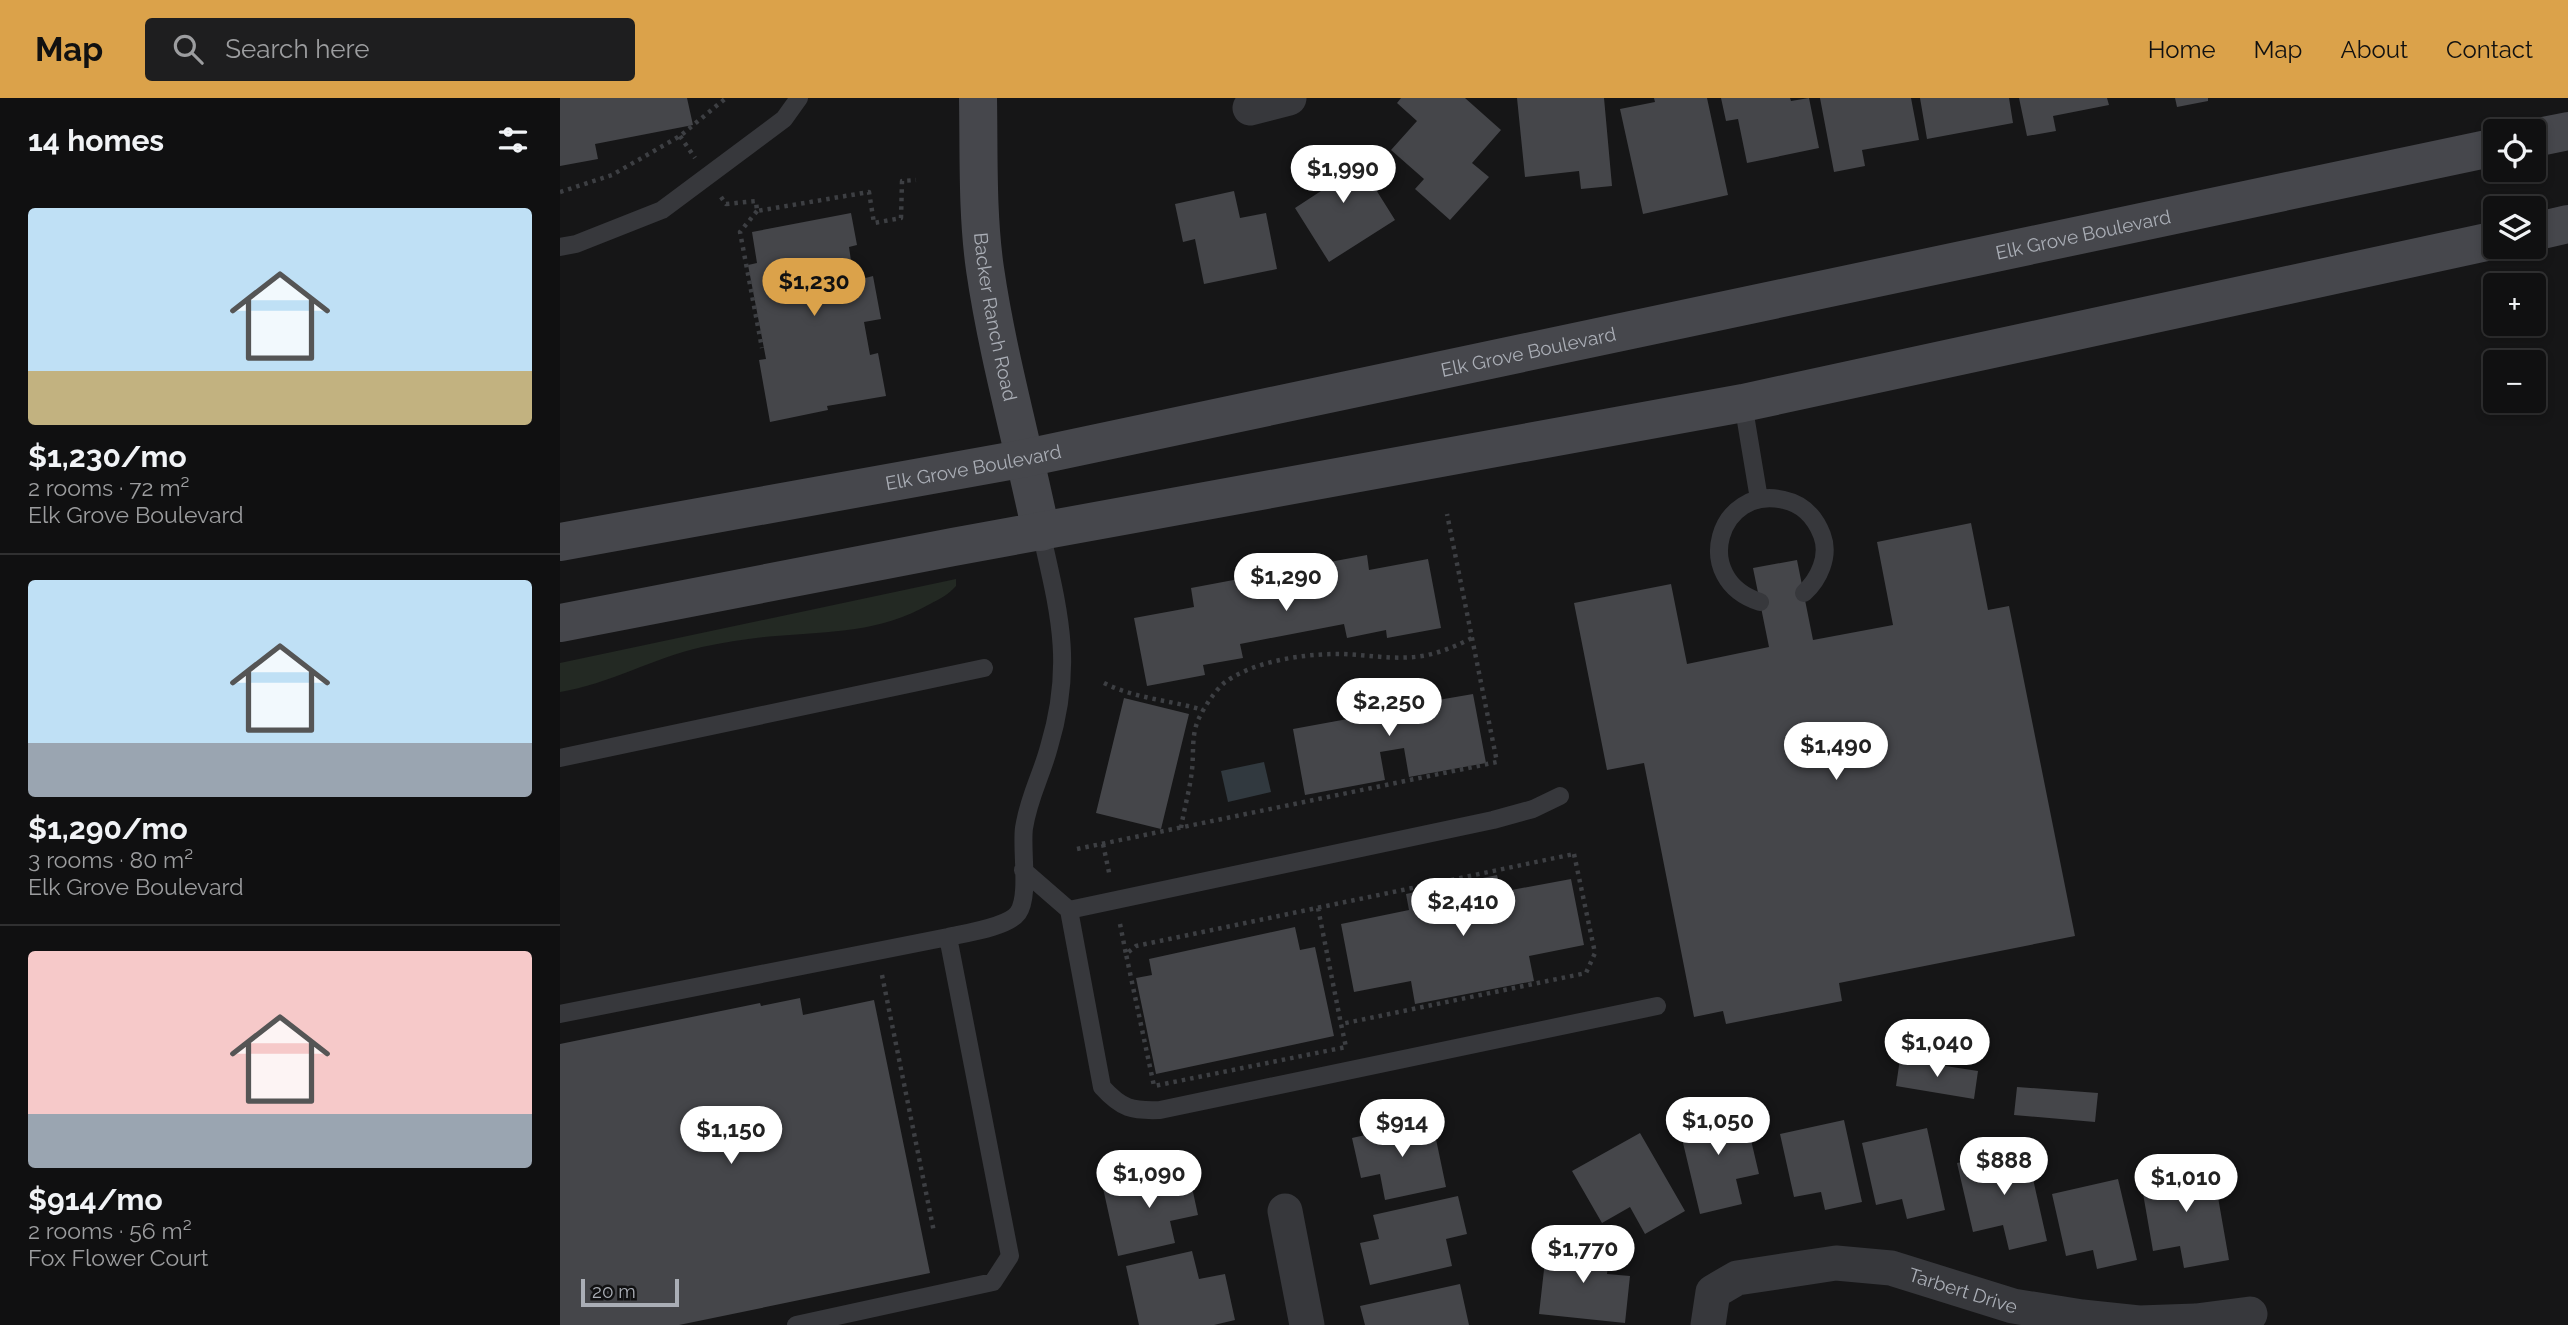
<!DOCTYPE html>
<html lang="en">
<head>
<meta charset="utf-8">
<style>
  body { margin:0; font-family:Raleway,sans-serif; background:#1e1e1f; color:#f1f3f6; height:100vh; display:flex; flex-direction:column; font-size:26px; white-space:nowrap }
  * { box-sizing:border-box; margin:0 }
  p { font-size:23px; color:#9c9d9f }
  .icon { flex:none; width:38px; height:38px; fill:none; stroke:currentColor; stroke-width:2; stroke-linecap:round; stroke-linejoin:round }
  .map { position:relative; flex:1; overflow:hidden }
  .drawer { display:flex; flex-direction:column; background:#101011; width:560px }
  .drawer>* { flex:none }
  .tools { position:absolute; left:1923px; top:21px; display:grid; gap:14px }
  .tools a { display:grid; place-items:center; width:63px; height:63px; border-radius:7px; background:#101011; box-shadow:0 4px 10px #0003,0 0 0 2px #303031; font-size:35px }
  .scale { position:absolute; left:21px; bottom:18px; width:98px; box-sizing:border-box; padding-left:7px; border:4px solid #aaaeb6; border-top:0; font-size:19px; line-height:24px; white-space:nowrap; color:#aaaeb6; -webkit-text-stroke:5px #111112; paint-order:stroke }
  .price { position:absolute; translate:-50% -60px; padding:0 16px; border-radius:24px; background:#fff; color:#222; font-size:23px; line-height:46px; filter:drop-shadow(0 2px 4px #0008) }
  .price::after { content:''; position:absolute; left:50%; top:42px; width:21px; height:16px; margin-left:-10px; background:inherit; clip-path:polygon(0 0,100% 0,50% 100%) }
  .price.on { background:#dba24a; color:#111 }
  ul { padding:0; list-style:none }
  li { display:grid; align-content:center; gap:14px; height:371px; padding:0 28px }
  li+li { border-top:2px solid #303031 }
  li span { display:grid; place-items:center; height:217px; border-radius:7px; color:#555 }
  li>.icon { margin-inline-start:auto }
  span .icon { width:126px; height:126px; fill:#fffc; stroke-width:1 }
  li b { font-size:30px }
  h2 { display:flex; justify-content:space-between; align-items:center; height:84px; padding:0 28px; font-size:30px }
  header { display:flex; align-items:center; gap:42px; box-sizing:border-box; height:98px; padding:0 35px; background:#dba24a; color:#111 }
  header strong { font-size:33px }
  nav { display:flex; gap:38px; margin-inline-start:auto; font-size:24px }
  .search { width:490px; height:63px; background:#1e1e1f; display:flex; align-items:center; gap:18px; box-sizing:border-box; padding:0 24px; border-radius:7px; color:#9c9d9f; font-size:26px }
  main { display:flex; flex:1; min-height:0 }
  .map>svg:first-child { display:block }
  .green { fill:#232923 }
  .water { fill:#31393f }
  .building { fill:#45464a }
  .lines { fill:none; stroke-linecap:round; stroke-linejoin:round }
  .path { stroke:#3d3f43; stroke-width:4.5; stroke-dasharray:3.5 5; stroke-linecap:butt }
  .lane { stroke:#37383c; stroke-width:18 }
  .street { stroke:#37383c; stroke-width:35 }
  .secondary { stroke:#46474c; stroke-width:38 }
  .labels { text-anchor:middle; stroke-width:6; stroke-linejoin:round; paint-order:stroke }
  .street-label { font-size:19px; fill:#aaaeb6; stroke:#111112 }
</style>
</head>
<body>
<header>
<strong>Map</strong>
<div class="search"><svg class="icon" aria-label="search" viewBox="0 0 24 24"><circle cx="10" cy="10" r="6"/><path d="M15 15l6 6"/></svg>Search here</div>
<nav><a>Home</a><a>Map</a><a>About</a><a>Contact</a></nav>
</header>
<main>
<section class="drawer">
<h2>14 homes<svg class="icon" aria-label="filters" viewBox="0 0 24 24"><path d="M4 7h16M4 17h16"/><circle cx="9" cy="7" r="2"/><circle cx="15" cy="17" r="2"/></svg></h2>
<ul>
<li><span style="background:linear-gradient(#bfe0f5 75%,#c2b280 0)"><svg class="icon" aria-label="home" viewBox="0 0 24 24"><path d="M3 11l9-7 9 7M6 9v11h12V9"/></svg></span><div><b>$1,230/mo</b><p>2 rooms · 72 m²</p><p>Elk Grove Boulevard</p></div></li>
<li><span style="background:linear-gradient(#bfe0f5 75%,#9aa5b1 0)"><svg class="icon" aria-label="home" viewBox="0 0 24 24"><path d="M3 11l9-7 9 7M6 9v11h12V9"/></svg></span><div><b>$1,290/mo</b><p>3 rooms · 80 m²</p><p>Elk Grove Boulevard</p></div></li>
<li><span style="background:linear-gradient(#f6c9c9 75%,#9aa5b1 0)"><svg class="icon" aria-label="home" viewBox="0 0 24 24"><path d="M3 11l9-7 9 7M6 9v11h12V9"/></svg></span><div><b>$914/mo</b><p>2 rooms · 56 m²</p><p>Fox Flower Court</p></div></li>
</ul>
</section>
<div class="map">
<svg width="2008" height="1227" viewBox="0 0 2008 1227">
  <rect width="100%" height="100%" fill="#161617"/>
  <path class="green" d="M 396,481 L 396,488 C 389,496 380,501 370,506 C 319,535 272,533 216,538 C 191,540 166,544 142,549 C 93,560 49,586 0,594 L 0,565 Z"/>
  <path class="water" d="M 704,664 L 711,694 L 668,704 L 661,673 Z"/>
  <path class="building" d="M 0,0 L 127,0 L 133,27 L 35,46 L 38,61 L 0,68 Z
    M 841,0 L 905,0 L 941,32 L 912,65 L 929,79 L 890,122 L 855,91 L 864,81 L 831,52 L 857,23 L 837,5 Z
    M 957,0 L 1044,0 L 1052,88 L 1021,91 L 1019,73 L 965,79 Z
    M 1094,0 L 1147,0 L 1168,97 L 1083,116 L 1060,11 L 1095,4 Z
    M 1161,0 L 1230,0 L 1231,3 L 1249,0 L 1259,50 L 1187,65 L 1178,21 L 1166,23 Z
    M 1260,0 L 1351,0 L 1359,42 L 1302,52 L 1305,68 L 1274,74 Z
    M 1360,0 L 1449,0 L 1453,25 L 1367,41 Z
    M 1459,0 L 1547,0 L 1549,7 L 1493,18 L 1496,33 L 1467,38 Z
    M 1615,0 L 1648,0 L 1648,3 L 1617,9 Z
    M 788,47 L 835,122 L 769,164 L 735,110 L 761,93 L 748,72 Z
    M 674,93 L 680,120 L 706,115 L 717,171 L 644,186 L 635,141 L 623,144 L 615,106 Z
    M 291,115 L 297,147 L 289,149 L 294,183 L 313,178 L 321,221 L 304,224 L 310,257 L 318,255 L 326,298 L 267,308 L 268,312 L 210,324 L 199,262 L 206,261 L 188,167 L 197,165 L 192,134 Z
    M 1411,425 L 1428,512 L 1449,508 L 1515,838 L 1279,885 L 1282,903 L 1166,926 L 1163,913 L 1134,919 L 1084,665 L 1047,672 L 1014,505 L 1111,486 L 1127,566 L 1209,549 L 1193,470 L 1237,462 L 1253,542 L 1333,527 L 1317,444 Z
    M 807,457 L 809,472 L 868,461 L 881,530 L 827,540 L 826,532 L 787,540 L 784,526 L 680,546 L 683,560 L 643,567 L 645,577 L 587,588 L 574,520 L 634,509 L 631,490 Z
    M 850,582 L 855,606 L 913,596 L 926,665 L 849,679 L 844,650 L 820,654 L 825,682 L 745,697 L 733,631 L 793,620 L 789,594 Z
    M 564,600 L 629,616 L 601,731 L 536,715 Z
    M 937,777 L 941,794 L 1011,781 L 1024,847 L 969,858 L 974,883 L 855,906 L 851,883 L 794,894 L 781,826 L 849,812 L 846,796 Z
    M 735,829 L 740,852 L 755,849 L 774,938 L 596,976 L 576,880 L 592,877 L 589,861 Z
    M 240,900 L 243,917 L 314,902 L 370,1175 L 119,1227 L 0,1227 L 0,946 L 200,905 L 201,908 Z
    M 1340,961 L 1418,973 L 1414,1001 L 1336,988 Z
    M 1457,989 L 1538,995 L 1535,1024 L 1454,1017 Z
    M 1183,1008 L 1199,1076 L 1176,1081 L 1182,1106 L 1140,1116 L 1118,1024 Z
    M 872,1022 L 886,1089 L 825,1102 L 820,1076 L 801,1080 L 792,1040 Z
    M 1284,1022 L 1302,1104 L 1265,1112 L 1261,1094 L 1234,1099 L 1220,1036 Z
    M 1367,1030 L 1385,1112 L 1347,1121 L 1342,1101 L 1316,1107 L 1302,1045 Z
    M 1080,1035 L 1125,1113 L 1085,1136 L 1070,1109 L 1042,1125 L 1012,1073 Z
    M 1466,1050 L 1487,1143 L 1449,1152 L 1443,1127 L 1413,1134 L 1397,1065 Z
    M 1652,1065 L 1669,1162 L 1624,1170 L 1620,1148 L 1593,1153 L 1580,1078 Z
    M 628,1071 L 638,1117 L 610,1123 L 615,1145 L 558,1158 L 543,1090 Z
    M 1558,1081 L 1577,1162 L 1537,1171 L 1533,1152 L 1506,1158 L 1492,1096 Z
    M 898,1098 L 907,1136 L 886,1141 L 892,1168 L 810,1187 L 800,1145 L 819,1141 L 813,1117 Z
    M 987,1145 L 1050,1151 L 1047,1176 L 1070,1178 L 1065,1225 L 979,1216 Z
    M 632,1153 L 639,1181 L 665,1176 L 675,1222 L 654,1227 L 579,1227 L 566,1168 Z
    M 900,1186 L 909,1227 L 805,1227 L 800,1208 Z"/>
  <g class="lines">
    <path class="path" d="M 120,38 L 135,60
      M 0,94 L 52,77 L 120,38 L 166,0
      M 161,99 L 166,106 L 196,103 L 197,113 L 309,94 L 314,125 L 341,120 L 342,83 L 356,82
      M 197,113 L 180,134 L 202,250
      M 544,585 C 576,601 610,602 643,612
      M 621,730 C 624,711 630,691 632,672 C 634,654 631,637 639,620 C 645,608 654,594 664,585 C 692,564 738,557 771,556 C 802,555 831,563 862,558 C 880,555 896,548 912,540
      M 543,746 L 550,779
      M 517,751 L 937,664 L 887,416
      M 1014,756 L 1035,855 L 1026,875 L 781,926 L 786,949 L 594,988 L 566,856 L 576,848 Z
      M 758,810 L 781,926
      M 560,826 L 566,856
      M 322,877 L 374,1134"/>
    <path class="lane" d="M 0,149 L 16,146 L 102,112 L 224,21 L 239,0
      M 1183,305 L 1199,401
      M 1200,504 C 1129,481 1159,386 1224,402 C 1243,406 1255,419 1262,437 C 1270,458 1259,481 1244,495
      M 0,660 L 424,570
      M 1000,698 L 973,711 L 933,722 L 509,812 L 542,989 C 562,1011 572,1013 600,1012 L 1097,908
      M 463,772 L 509,812
      M 0,916 L 388,839 C 406,835 448,829 458,815 C 470,798 461,752 464,730 C 469,698 481,679 489,649 C 514,566 499,514 481,434
      M 236,1227 L 433,1184 L 450,1158 L 388,839"/>
    <g class="street">
      <path d="M 690,10 L 729,0"/>
      <path d="M 725,1113 L 747,1227"/>
      <path id="s1" d="M 1148,1227 L 1153,1194 L 1177,1180 L 1276,1165 L 1331,1170 L 1453,1208 L 1522,1219 L 1579,1225 L 1636,1223 L 1690,1216"/>
    </g>
    <g class="secondary">
      <path id="s2" d="M 418,0 C 419,57 417,115 425,171 C 438,260 463,346 481,434"/>
      <path d="M 1974,40 L 2008,33"/>
      <path d="M 1974,134 L 2008,126"/>
      <path id="s3" d="M 0,444 L 466,360 L 1936,49"/>
      <path d="M 0,525 L 393,449 L 1183,305 L 1936,142"/>
    </g>
  </g>
  <g class="labels">
    <g class="street-label">
      <text dy="7" stroke="none"><textPath href="#s3" startOffset="1554">Elk Grove Boulevard</textPath></text>
      <text dy="7" stroke="none"><textPath href="#s2" startOffset="220">Backer Ranch Road</textPath></text>
      <text dy="7" stroke="none"><textPath href="#s3" startOffset="987">Elk Grove Boulevard</textPath></text>
      <text dy="7" stroke="none"><textPath href="#s3" startOffset="420">Elk Grove Boulevard</textPath></text>
      <text dy="7" stroke="none"><textPath href="#s1" startOffset="292">Tarbert Drive</textPath></text>
    </g>
  </g>
</svg>
<div class="tools">
<a><svg class="icon" aria-label="locate" viewBox="0 0 24 24"><circle cx="12" cy="12" r="6"/><path d="M12 2v4M12 18v4M2 12h4M18 12h4"/></svg></a>
<a><svg class="icon" aria-label="layers" viewBox="0 0 24 24"><path d="M12 4l9 5-9 5-9-5zM3 14l9 5 9-5"/></svg></a>
<a>+</a>
<a>−</a>
</div>
<div class="scale">20 m</div>
<b class="price" style="left:783px;top:107px">$1,990</b>
<b class="price on" style="left:254px;top:220px">$1,230</b>
<b class="price" style="left:726px;top:515px">$1,290</b>
<b class="price" style="left:829px;top:640px">$2,250</b>
<b class="price" style="left:1276px;top:684px">$1,490</b>
<b class="price" style="left:903px;top:840px">$2,410</b>
<b class="price" style="left:1377px;top:981px">$1,040</b>
<b class="price" style="left:1158px;top:1059px">$1,050</b>
<b class="price" style="left:842px;top:1061px">$914</b>
<b class="price" style="left:171px;top:1068px">$1,150</b>
<b class="price" style="left:1444px;top:1099px">$888</b>
<b class="price" style="left:589px;top:1112px">$1,090</b>
<b class="price" style="left:1626px;top:1116px">$1,010</b>
<b class="price" style="left:1023px;top:1187px">$1,770</b>
</div>
</main>
</body>
</html>
